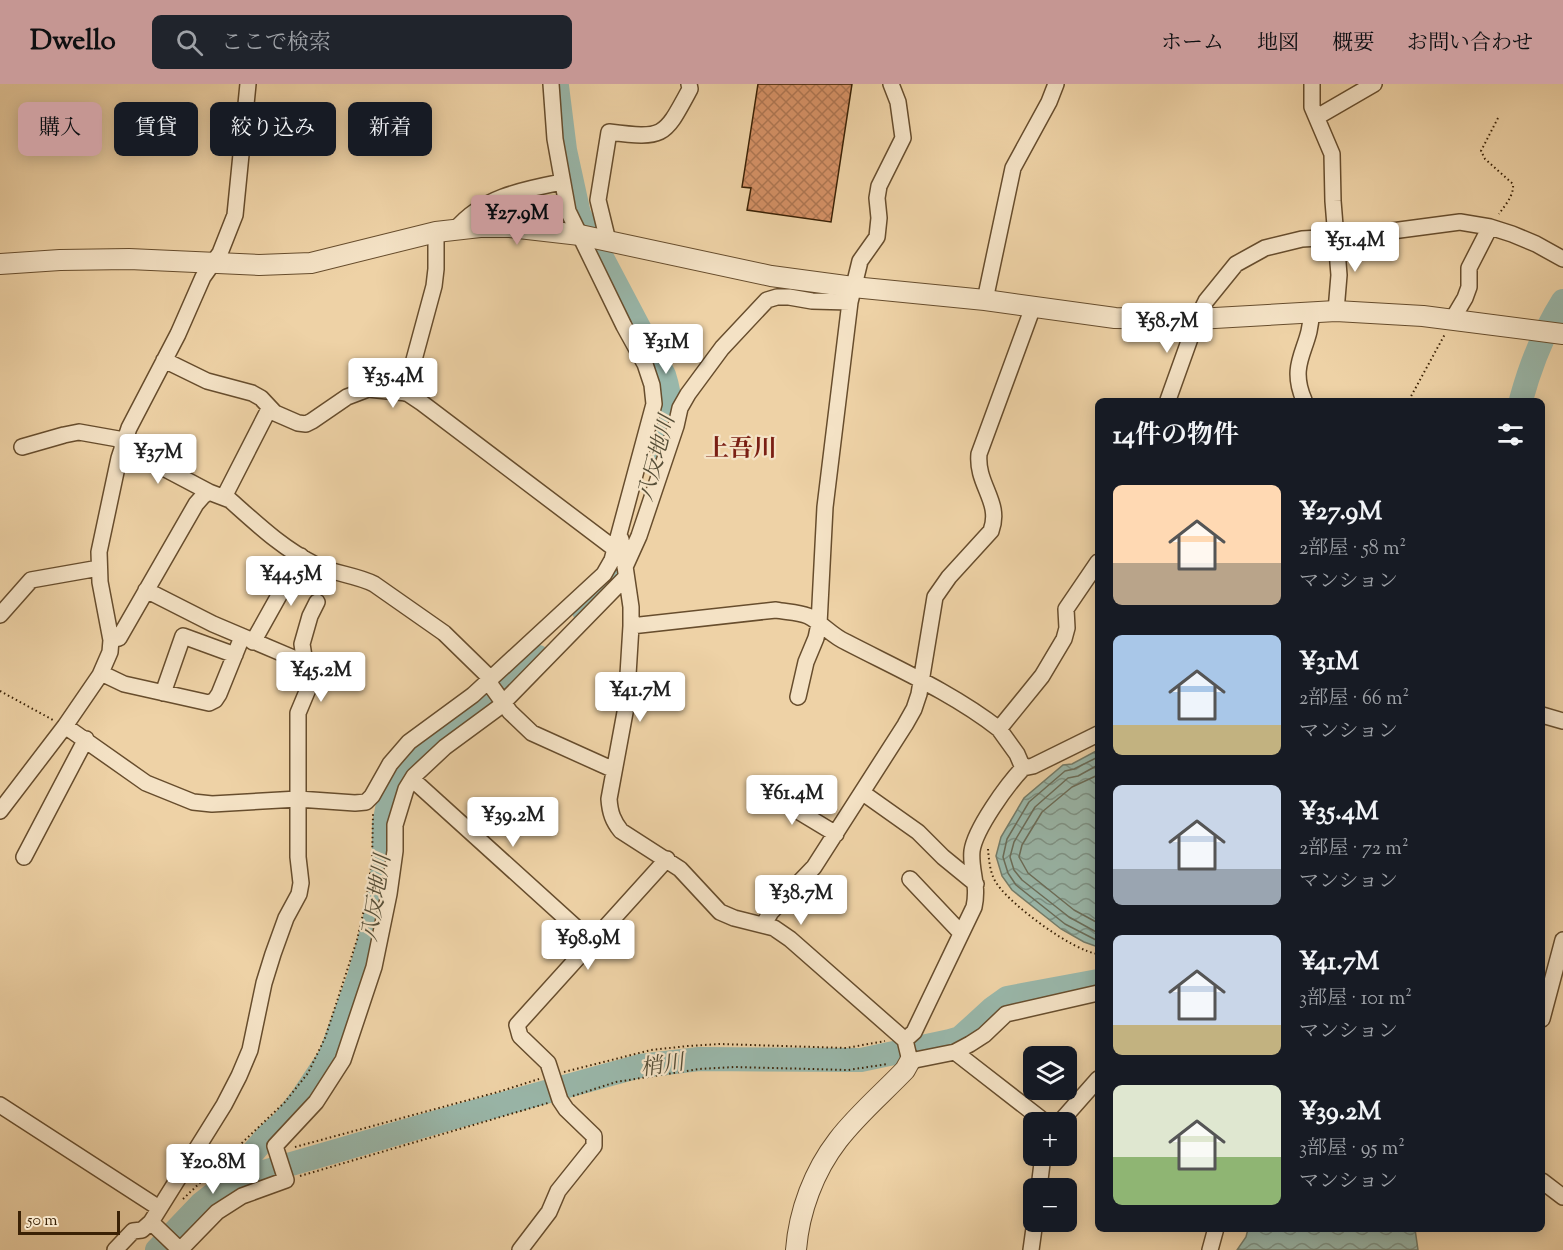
<!DOCTYPE html>
<html lang="ja">
<head>
<meta charset="utf-8">
<style>
  body { margin:0; font-family:"Sorts Mill Goudy","Noto Serif JP",serif; background:#20242c; color:#f1f3f6; height:100vh; display:flex; flex-direction:column; font-size:22px; white-space:nowrap }
  * { box-sizing:border-box; margin:0 }
  p { font-size:20px; color:#9ea1a6 }
  .icon { flex:none; width:33px; height:33px; fill:none; stroke:currentColor; stroke-width:2; stroke-linecap:round; stroke-linejoin:round }
  .map { position:relative; flex:1; overflow:hidden }
  .sheet { position:absolute; left:1095px; top:314px; width:450px; height:834px; display:flex; flex-direction:column; background:#171b24; border-radius:9px; box-shadow:0 3px 15px #0003 }
  .sheet>* { flex:none }
  .hud { position:absolute; left:18px; top:18px; width:570px; height:54px; display:flex; gap:12px }
  .fabs { position:absolute; left:1023px; top:962px; display:grid; gap:12px }
  .fabs a { display:grid; place-items:center; width:54px; height:54px; border-radius:9px; background:#171b24; box-shadow:0 3px 15px #0003; font-size:30px }
  .scale { position:absolute; left:18px; bottom:15px; width:102px; box-sizing:border-box; padding-left:6px; border:3px solid #3a2105; border-top:0; font-size:16px; line-height:21px; white-space:nowrap; color:#3a2105; -webkit-text-stroke:4px #f4e2c5; paint-order:stroke }
  .price { position:absolute; translate:-50% -51px; padding:0 14px; border-radius:6px; background:#fff; color:#222; font-size:20px; line-height:39px; filter:drop-shadow(0 2px 3px #0008) }
  .price::after { content:''; position:absolute; left:50%; top:36px; width:18px; height:14px; margin-left:-9px; background:inherit; clip-path:polygon(0 0,100% 0,50% 100%) }
  .price.selected { background:#c59692; color:#111 }
  ul { padding:0; list-style:none }
  li { display:flex; align-items:center; gap:18px; height:150px; padding:0 18px }
  li span { display:grid; place-items:center; flex:none; width:168px; height:120px; border-radius:9px; color:#555 }
  li>.icon { margin-inline-start:auto }
  span .icon { width:72px; height:72px; fill:#fffc; stroke-width:1 }
  li b { font-size:26px }
  h2 { display:flex; justify-content:space-between; align-items:center; height:72px; padding:0 18px; font-size:26px }
  .tag { padding:0 21px; border-radius:9px; background:#171b24; box-shadow:0 3px 15px #0003; font-size:21px; line-height:54px }
  .tag.selected { background:#c59692; color:#111 }
  header { display:flex; align-items:center; gap:36px; box-sizing:border-box; height:84px; padding:0 30px; background:#c59692; color:#111 }
  header strong { font-size:28px }
  nav { display:flex; gap:33px; margin-inline-start:auto; font-size:21px }
  .search { width:420px; height:54px; background:#20242c; display:flex; align-items:center; gap:15px; box-sizing:border-box; padding:0 21px; border-radius:9px; color:#9ea1a6; font-size:22px }
  .map>svg:first-child { display:block }
  .water { fill:url(#water-waves); stroke:#737b68; stroke-width:1.5 }
  .lines { fill:none; stroke-linecap:round; stroke-linejoin:round }
  .shore { stroke:#6a6c58; stroke-width:1.5 }
  .river { stroke:#99b7aa; stroke-width:24 }
  .building { fill:url(#building-cross-hatch); stroke:#3a2105; stroke-width:1.5 }
  .minor-casing { stroke:#674d2d; stroke-width:18 }
  .tertiary-casing { stroke:#674d2d; stroke-width:22 }
  .path { stroke:#3a2105; stroke-width:2; stroke-dasharray:1.5 3; stroke-linecap:butt }
  .minor { stroke:#f4e2c5; stroke-width:15 }
  .tertiary { stroke:#f4e2c5; stroke-width:20 }
  .labels { text-anchor:middle; stroke-width:4.5; stroke-linejoin:round; paint-order:stroke }
  .water-label { font-size:22px; font-style:italic; fill:#564e37; stroke:#f4e2c5 }
  .quarter-label { font-size:24px; font-weight:bold; fill:#7a1f14; stroke:#f4e2c5 }
</style>
</head>
<body>
<header>
<strong>Dwello</strong>
<div class="search"><svg class="icon" aria-label="search" viewBox="0 0 24 24"><circle cx="10" cy="10" r="6"/><path d="M15 15l6 6"/></svg>ここで検索</div>
<nav><a>ホーム</a><a>地図</a><a>概要</a><a>お問い合わせ</a></nav>
</header>
<div class="map">
<svg width="1563" height="1166" viewBox="0 0 1563 1166">
  <defs>
    <pattern id="water-waves" width="16" height="10" patternUnits="userSpaceOnUse" patternTransform="scale(1.5)"><rect width="16" height="10" fill="#99b7aa"/><path d="M0 5q4-4 8 0t8 0" fill="none" stroke="#7e9488"/></pattern>
    <pattern id="building-cross-hatch" width="8" height="8" patternUnits="userSpaceOnUse" patternTransform="scale(1.5)"><rect width="8" height="8" fill="#d59166"/><path d="M0 0l8 8M0 8l8-8" fill="none" stroke="#ae7652"/></pattern>
  </defs>
  <rect width="100%" height="100%" fill="#eed2a6"/>
  <filter id="stains"><feTurbulence type="fractalNoise" baseFrequency=".00333" numOctaves="4"/><feColorMatrix values="0 0 0 0 .2 0 0 0 0 .09 0 0 0 0 .02 0 0 0 .5 -.17"/></filter>
  <radialGradient id="worn" r=".72"><stop offset=".6" stop-color="#630" stop-opacity="0"/><stop offset="1" stop-color="#630" stop-opacity=".3"/></radialGradient>
  <path class="water" d="M 1098,666 L 1098,863 L 1084,858 L 1061,845 L 1012,806 L 1002,792 L 996,772 L 1001,753 L 1024,714 L 1063,681 L 1072,680 Z
    M 1248,1145 L 1415,1145 L 1418,1166 L 1237,1166 L 1246,1153 Z"/>
  <g class="lines">
    <path class="shore" d="M 1098,673 L 1074,685 L 1065,687 L 1029,718 L 1007,755 L 1003,773 L 1008,789 L 1016,801 L 1065,840 L 1098,857
      M 1098,681 L 1078,692 L 1068,694 L 1035,723 L 1014,758 L 1010,773 L 1014,786 L 1022,796 L 1069,833 L 1098,849
      M 1098,691 L 1072,703 L 1042,728 L 1022,761 L 1019,773 L 1028,789 L 1074,826 L 1098,839"/>
    <path class="river" d="M 557,2 L 565,66 L 579,130 L 664,291 C 673,319 671,337 662,365
      M 1521,316 C 1530,283 1544,247 1563,217
      M 584,527 L 618,489
      M 224,1102 L 267,1087 L 426,1041 L 640,982 L 699,975 L 861,976 L 950,957 L 960,954 L 993,924 L 1007,914 L 1098,897
      M 157,1166 L 201,1120 L 224,1102 L 267,1052 L 284,1037 L 302,1014 L 330,972 L 359,893 L 374,839 L 384,779 L 384,740 L 389,715 L 402,687 L 415,672 L 489,617 L 538,573"/>
  </g>
  <path class="building" d="M 758,0 L 852,0 L 831,138 L 747,126 L 751,104 L 742,103 Z"/>
  <g class="lines">
    <defs>
      <path id="minor" d="M 1312,0 L 1312,23 L 1332,70 L 1333,117 L 1339,191 L 1336,227
        M 1317,33 L 1374,0
        M 456,145 C 483,113 522,106 562,98
        M 608,157 L 598,116 L 609,48 C 665,55 664,53 690,5 L 689,0
        M 985,216 L 1013,84 L 1049,18 L 1056,0
        M 1452,236 L 1465,214 L 1469,203 L 1469,184 L 1490,143
        M 164,276 L 207,297 L 252,309 L 261,314 L 275,329 L 298,339 L 306,340 L 312,337 L 347,313 L 368,305 L 407,309 L 422,319 L 615,465
        M 405,309 L 434,202 L 436,185 L 436,148
        M 1168,316 L 1197,235 L 1206,217 L 1236,180 L 1265,164 L 1302,155 L 1354,152 L 1460,138 L 1490,143 L 1512,150 L 1536,160 L 1563,175
        M 1304,316 C 1287,277 1312,264 1311,228
        M 122,362 L 209,408
        M 22,363 L 64,351 L 79,348 L 124,356
        M 224,413 L 269,325
        M 621,455 L 631,523 L 631,542 L 626,623 L 609,715 C 610,729 613,737 621,747 L 680,785 L 720,828 L 734,834 L 774,844 L 790,855 L 905,956 L 910,977 L 955,968 L 970,960 L 984,951 L 1006,930 L 1098,909
        M 625,483 L 639,452 L 676,342 L 680,324 L 688,310 L 722,264 L 767,216 L 777,213 L 789,213 L 812,217 L 850,218 L 860,177 L 877,153 L 879,134 L 877,114 L 879,102 L 903,54 L 898,18 L 891,0
        M 146,506 L 213,540 L 305,579
        M 0,531 L 31,496 L 99,484
        M 631,542 L 776,526 C 786,528 798,528 808,532 C 822,539 832,552 846,558 C 898,585 953,609 999,645
        M 111,556 L 119,554 L 196,420 L 203,412 L 209,408 L 230,416 C 257,440 283,465 316,481 C 335,490 356,491 374,500 L 444,549 L 486,590 L 492,603 L 510,628 L 532,649 L 614,686
        M 253,558 L 301,472
        M 101,589 L 124,600 L 209,619 L 215,616 L 219,610 L 242,553
        M 163,609 L 183,552 L 235,571
        M 798,613 L 806,578 L 816,554 L 819,540 L 825,423 L 850,218
        M 1542,631 L 1563,637
        M 65,642 L 146,699 L 193,718 L 212,720 L 298,715 L 355,719 L 366,718 L 372,712 L 390,680 L 409,658 L 473,611 L 604,490 L 612,476 L 654,320 L 652,301 L 645,280 L 624,242 L 568,127 L 555,55 L 551,0
        M 1023,684 L 1033,682 L 1098,650
        M 412,695 L 592,858
        M 770,706 L 788,721 L 836,750
        M 863,709 L 918,748 L 943,773 L 976,800
        M 0,727 L 65,642 L 100,591 L 110,568 L 111,556 L 100,498 L 99,468 L 119,374 L 129,344 L 178,250 L 203,193 L 220,169 L 235,131 L 248,0
        M 24,773 L 86,655
        M 910,795 L 961,849
        M 763,841 L 771,828 L 814,783 L 905,641 L 914,625 L 919,610 L 935,513 L 949,493 L 991,447 C 1002,418 976,401 979,370 L 1033,223
        M 1542,935 L 1563,856
        M 905,956 L 914,948 L 974,823 C 979,800 970,786 972,767 C 975,745 1007,701 1023,684 L 1017,670 L 999,645 L 1042,592 L 1064,555 L 1067,544 L 1066,525 L 1098,478
        M 955,968 L 1045,1038
        M 0,1021 L 159,1124
        M 1060,1038 L 1098,995
        M 1542,1097 L 1563,1113
        M 1039,1104 L 1043,1071
        M 151,1138 L 180,1166
        M 115,1166 L 133,1147 L 142,1146 L 151,1138 L 224,1021 L 239,992 L 250,966 L 264,899 L 273,870 L 286,834 L 299,810 L 301,799 L 298,773 L 298,629 L 311,598 L 310,589 L 305,579 L 302,560 L 310,532 L 317,518
        M 180,1166 L 217,1128 L 242,1112 L 286,1096 L 275,1062 L 316,1018 L 343,976 L 374,883 L 389,810 L 395,767 L 395,741 L 406,705 L 414,692 L 445,663 L 498,624 L 626,493
        M 520,1166 L 549,1128 L 558,1107 L 594,1062 L 594,1052 L 566,1025 L 560,1016 L 548,979 L 520,952 L 517,941 L 667,775
        M 1031,1166 L 1035,1137
        M 1210,1166 L 1216,1144"/>
      <path id="tertiary" d="M 0,180 L 60,176 L 129,175 L 259,181 L 311,179 L 436,148 L 480,143 L 510,143 L 580,151 L 771,192 L 853,203 L 985,216 L 1115,234 L 1197,235 L 1336,227 L 1423,232 L 1563,250
        M 796,1166 C 799,1127 814,1087 838,1056 C 857,1031 883,1009 905,986 L 910,977"/>
    </defs>
    <use href="#minor" class="minor-casing"/>
    <use href="#tertiary" class="tertiary-casing"/>
    <path class="path" d="M 1498,34 L 1481,67 L 1485,75 L 1513,100 C 1514,112 1505,121 1499,130
      M 1409,316 L 1445,250
      M 0,607 L 53,636
      M 988,765 C 989,777 990,790 997,800 C 1012,822 1073,867 1098,870
      M 564,988 L 651,966 L 688,962 L 720,960 L 846,964 L 885,957
      M 573,1012 L 616,998 L 699,985 L 735,983 L 848,986 L 888,980
      M 295,1063 L 498,1008 L 539,995
      M 300,1092 L 548,1019
      M 183,1115 L 285,1018 L 308,989 L 325,954 L 357,856 L 366,817 L 372,776 L 373,730"/>
    <use href="#minor" class="minor"/>
    <use href="#tertiary" class="tertiary"/>
  </g>
  <g class="labels">
    <g class="water-label">
      <text transform="translate(655 374) rotate(-75)" y="8">八反地川</text>
      <text transform="translate(375 814) rotate(-81)" y="8">八反地川</text>
      <text transform="translate(662 980) rotate(-9)" y="8">梢川</text>
    </g>
    <g class="quarter-label">
      <text x="741" y="372">上吾川</text>
    </g>
  </g>
  <rect width="100%" height="100%" filter="url(#stains)"/>
  <rect width="100%" height="100%" fill="url(#worn)"/>
</svg>
<div class="fabs">
<a><svg class="icon" aria-label="layers" viewBox="0 0 24 24"><path d="M12 4l9 5-9 5-9-5zM3 14l9 5 9-5"/></svg></a>
<a>+</a>
<a>−</a>
</div>
<div class="scale">50 m</div>
<b class="price selected" style="left:517px;top:162px">¥27.9M</b>
<b class="price" style="left:1355px;top:189px">¥51.4M</b>
<b class="price" style="left:1167px;top:270px">¥58.7M</b>
<b class="price" style="left:666px;top:291px">¥31M</b>
<b class="price" style="left:393px;top:325px">¥35.4M</b>
<b class="price" style="left:158px;top:401px">¥37M</b>
<b class="price" style="left:291px;top:523px">¥44.5M</b>
<b class="price" style="left:321px;top:619px">¥45.2M</b>
<b class="price" style="left:640px;top:639px">¥41.7M</b>
<b class="price" style="left:792px;top:742px">¥61.4M</b>
<b class="price" style="left:513px;top:764px">¥39.2M</b>
<b class="price" style="left:801px;top:842px">¥38.7M</b>
<b class="price" style="left:588px;top:887px">¥98.9M</b>
<b class="price" style="left:213px;top:1111px">¥20.8M</b>
<div class="hud">
<a class="tag selected">購入</a>
<a class="tag">賃貸</a>
<a class="tag">絞り込み</a>
<a class="tag">新着</a>
</div>
<section class="sheet">
<h2>14件の物件<svg class="icon" aria-label="filters" viewBox="0 0 24 24"><path d="M4 7h16M4 17h16"/><circle cx="9" cy="7" r="2"/><circle cx="15" cy="17" r="2"/></svg></h2>
<ul>
<li><span style="background:linear-gradient(#ffd9b3 65%,#b9a48a 0)"><svg class="icon" aria-label="home" viewBox="0 0 24 24"><path d="M3 11l9-7 9 7M6 9v11h12V9"/></svg></span><div><b>¥27.9M</b><p>2部屋 · 58 m²</p><p>マンション</p></div></li>
<li><span style="background:linear-gradient(#a9c7e8 75%,#c2b280 0)"><svg class="icon" aria-label="home" viewBox="0 0 24 24"><path d="M3 11l9-7 9 7M6 9v11h12V9"/></svg></span><div><b>¥31M</b><p>2部屋 · 66 m²</p><p>マンション</p></div></li>
<li><span style="background:linear-gradient(#c9d6e8 70%,#9aa5b1 0)"><svg class="icon" aria-label="home" viewBox="0 0 24 24"><path d="M3 11l9-7 9 7M6 9v11h12V9"/></svg></span><div><b>¥35.4M</b><p>2部屋 · 72 m²</p><p>マンション</p></div></li>
<li><span style="background:linear-gradient(#c9d6e8 75%,#c2b280 0)"><svg class="icon" aria-label="home" viewBox="0 0 24 24"><path d="M3 11l9-7 9 7M6 9v11h12V9"/></svg></span><div><b>¥41.7M</b><p>3部屋 · 101 m²</p><p>マンション</p></div></li>
<li><span style="background:linear-gradient(#dfe7d0 60%,#8fb573 0)"><svg class="icon" aria-label="home" viewBox="0 0 24 24"><path d="M3 11l9-7 9 7M6 9v11h12V9"/></svg></span><div><b>¥39.2M</b><p>3部屋 · 95 m²</p><p>マンション</p></div></li>
</ul>
</section>
</div>
</body>
</html>
